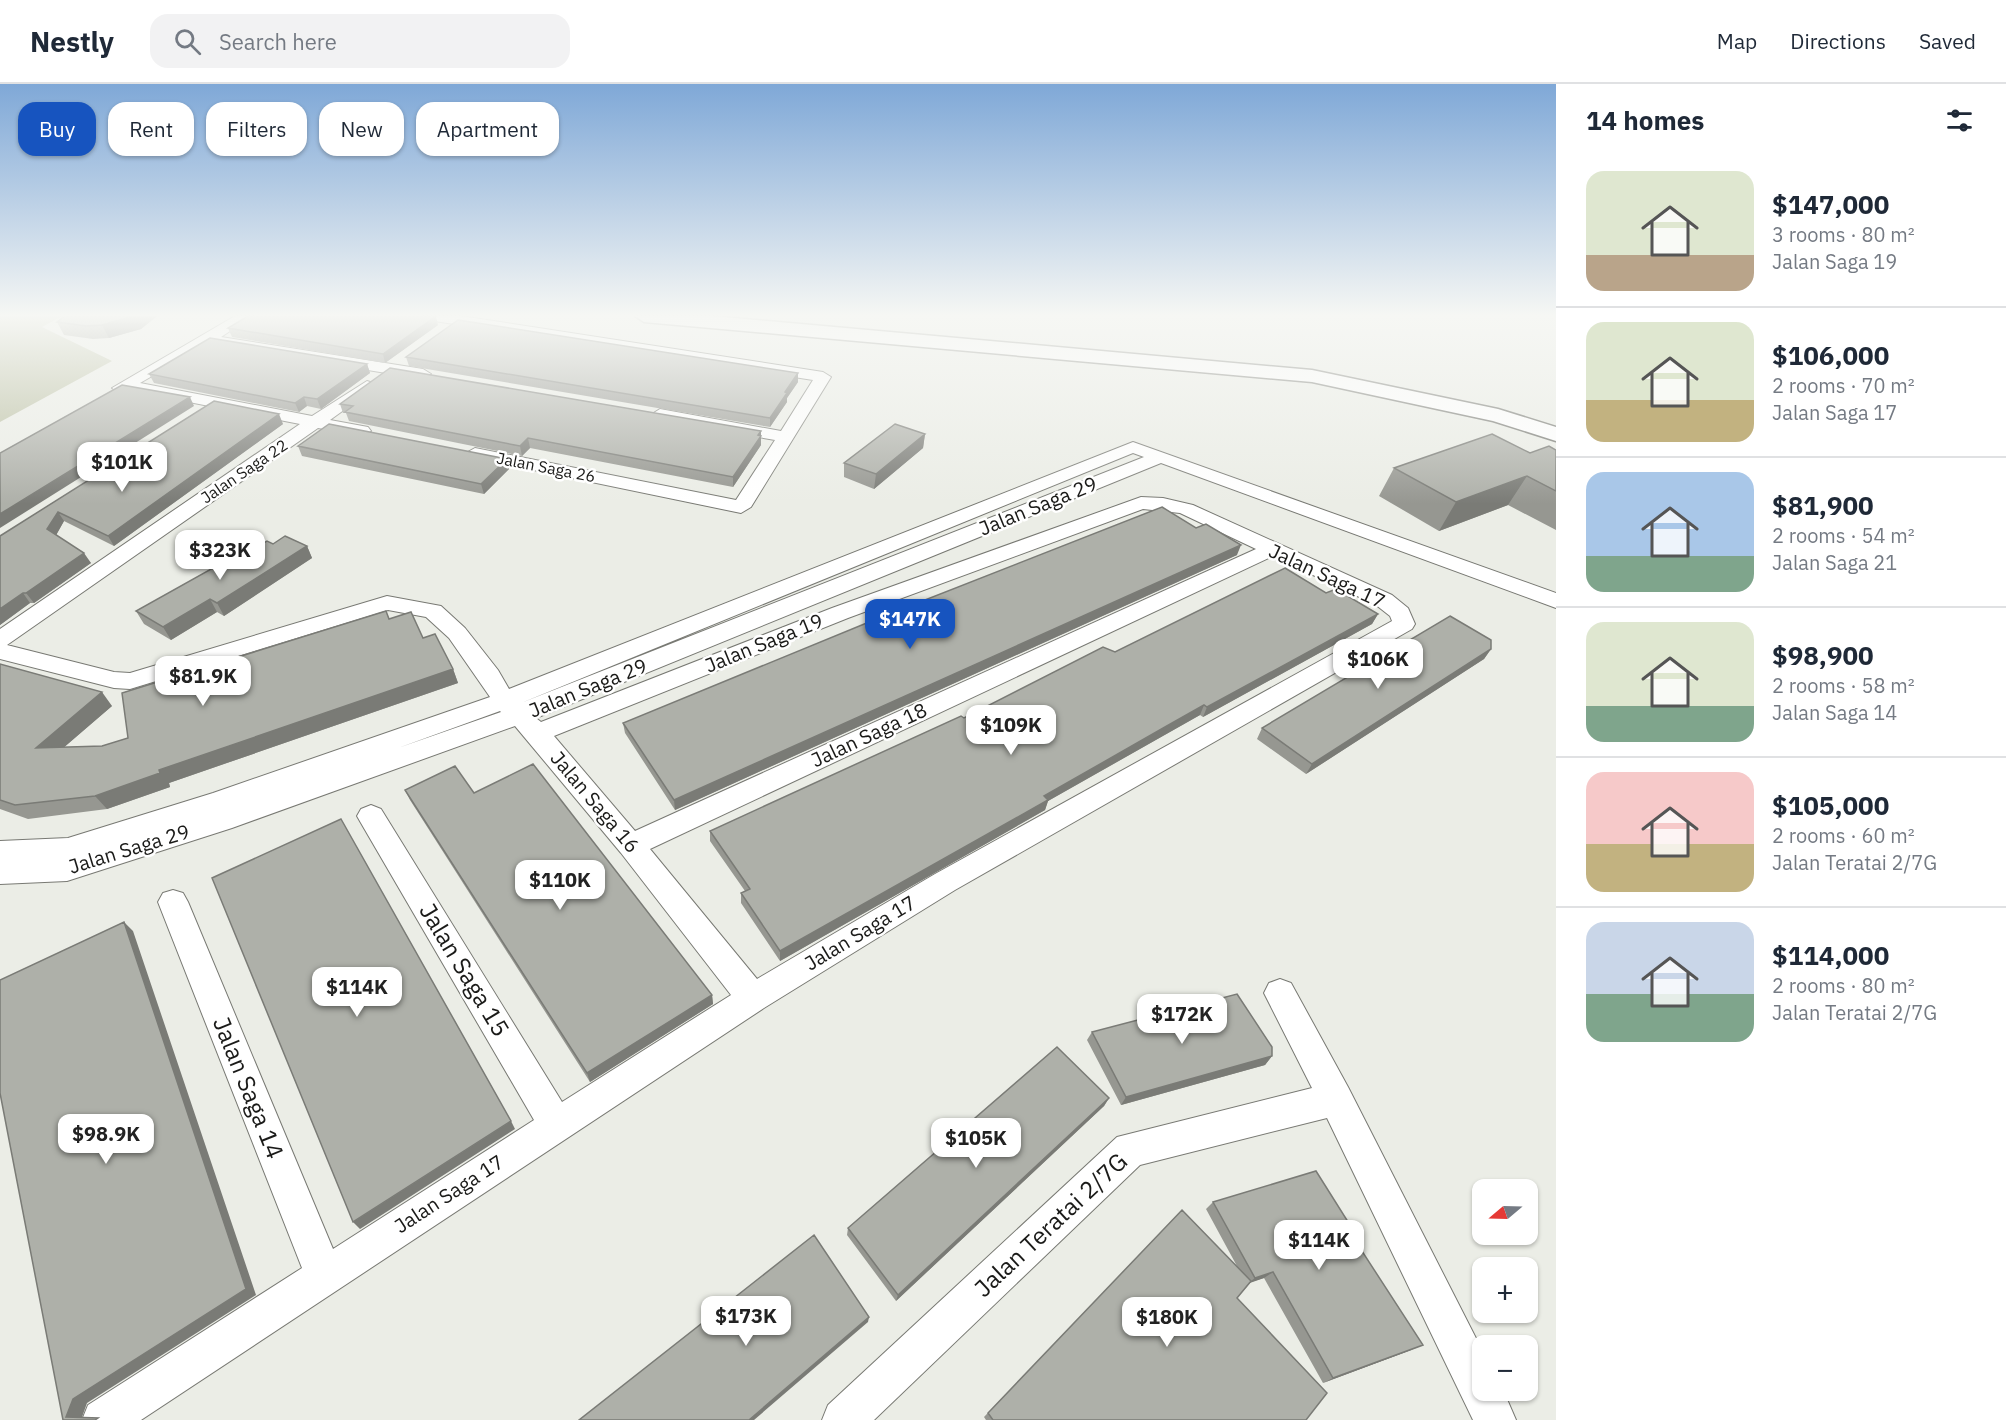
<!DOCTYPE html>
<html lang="en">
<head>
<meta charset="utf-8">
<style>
  body { margin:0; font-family:"IBM Plex Sans",sans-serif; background:#f2f2f3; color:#1f2937; height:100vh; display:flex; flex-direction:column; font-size:22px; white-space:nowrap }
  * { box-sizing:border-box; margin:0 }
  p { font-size:20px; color:#747a83 }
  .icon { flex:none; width:33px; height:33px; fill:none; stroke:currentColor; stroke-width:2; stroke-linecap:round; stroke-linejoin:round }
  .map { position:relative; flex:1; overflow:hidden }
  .sheet { display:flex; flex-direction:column; background:#fff; width:450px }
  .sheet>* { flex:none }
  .guide { position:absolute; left:18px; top:18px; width:570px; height:54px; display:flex; gap:12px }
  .needle { width:39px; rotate:251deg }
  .tools { position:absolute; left:1472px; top:1095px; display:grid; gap:12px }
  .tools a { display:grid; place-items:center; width:66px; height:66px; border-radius:12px; background:#fff; box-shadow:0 2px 4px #0004; font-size:30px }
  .price { position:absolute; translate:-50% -51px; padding:0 14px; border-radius:12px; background:#fff; color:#222; font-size:20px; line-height:39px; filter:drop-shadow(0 2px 3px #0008) }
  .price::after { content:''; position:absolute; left:50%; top:36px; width:18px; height:14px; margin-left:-9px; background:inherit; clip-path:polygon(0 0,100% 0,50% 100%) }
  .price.active { background:#1754bf; color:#fff }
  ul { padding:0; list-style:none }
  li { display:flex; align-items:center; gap:18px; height:150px; padding:0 30px }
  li+li { border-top:2px solid #e0e1e3 }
  li span { display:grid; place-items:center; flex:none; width:168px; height:120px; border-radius:18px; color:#555 }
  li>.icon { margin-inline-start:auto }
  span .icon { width:72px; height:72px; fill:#fffc; stroke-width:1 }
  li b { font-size:26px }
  h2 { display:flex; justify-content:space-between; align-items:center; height:72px; padding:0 30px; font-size:26px }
  .chip { padding:0 21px; border-radius:18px; background:#fff; box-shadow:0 2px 4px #0004; font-size:21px; line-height:54px }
  .chip.active { background:#1754bf; color:#fff }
  header { display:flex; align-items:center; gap:36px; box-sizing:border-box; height:84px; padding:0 30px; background:#fff; border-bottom:2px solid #e0e1e3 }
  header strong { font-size:28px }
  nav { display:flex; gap:33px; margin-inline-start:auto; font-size:21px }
  .search { width:420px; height:54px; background:#f2f2f3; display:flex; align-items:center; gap:15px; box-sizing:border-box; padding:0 21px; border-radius:18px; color:#747a83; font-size:22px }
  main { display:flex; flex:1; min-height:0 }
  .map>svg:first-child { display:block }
  .green { fill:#babfa2 }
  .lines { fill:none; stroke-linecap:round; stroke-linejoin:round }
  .minor-casing { stroke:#787973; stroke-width:2 }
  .highway-casing { stroke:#787973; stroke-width:3 }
  .minor { fill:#fff; fill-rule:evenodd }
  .highway { fill:#fff; fill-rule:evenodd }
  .wall { fill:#969791 }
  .shaded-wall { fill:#7a7b76 }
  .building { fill:#aeb0a9; stroke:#7a7b76; stroke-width:1.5 }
  .labels { text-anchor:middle; stroke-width:5; stroke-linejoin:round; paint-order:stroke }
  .far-street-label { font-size:16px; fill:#1a1a18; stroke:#fff }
  .street-label { font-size:20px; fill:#1a1a18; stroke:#fff }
  .near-street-label { font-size:24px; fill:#1a1a18; stroke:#fff }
</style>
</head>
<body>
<header>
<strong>Nestly</strong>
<div class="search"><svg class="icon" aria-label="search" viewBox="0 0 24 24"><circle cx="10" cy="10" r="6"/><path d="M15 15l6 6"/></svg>Search here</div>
<nav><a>Map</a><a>Directions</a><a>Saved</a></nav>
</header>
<main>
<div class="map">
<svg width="1556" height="1336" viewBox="0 0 1556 1336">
  <rect width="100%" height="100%" fill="#ebede6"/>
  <path class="green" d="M 0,232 L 62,232 L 42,243 L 112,277 L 0,338 Z"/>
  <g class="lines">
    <defs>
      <path id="minor" d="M 235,232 L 253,232 L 221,253 L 423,285 L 431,290 L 423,295 L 208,260 L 140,299 L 312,332 L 367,297 L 373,299 L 375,302 L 373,305 L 330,336 L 368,343 L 371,347 L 362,352 L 318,344 L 7,561 L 114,588 L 130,589 L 387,512 L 441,522 L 465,544 L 498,586 L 509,605 L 1133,358 L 1556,509 L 1556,524 L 1161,379 L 536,634 L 541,638 L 832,524 L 1141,413 L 1163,414 L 1193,421 L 1392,511 L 1408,524 L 1415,540 L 1412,545 L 955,806 L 764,924 L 141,1336 L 82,1336 L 88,1321 L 302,1184 L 158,818 L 163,809 L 173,806 L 183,809 L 188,818 L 333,1165 L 534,1036 L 361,739 L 357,732 L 361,725 L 371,721 L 381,725 L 562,1018 L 731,911 L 621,769 L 515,642 L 232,744 L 67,797 L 0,800 L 0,757 L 68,754 L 213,709 L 490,613 L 449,554 L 426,533 L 388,526 L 130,605 L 114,604 L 0,575 L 0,545 L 300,340 L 128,306 L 120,309 L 112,304 ZM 1133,369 L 1144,373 L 521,619 ZM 1143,425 L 1180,429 L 1256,465 L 635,747 L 554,652 L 848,534 ZM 1273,472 L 1376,521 L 1390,532 L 1392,537 L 935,790 L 757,895 L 650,765 ZM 500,627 L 501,628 L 398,664 Z
        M 421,232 L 461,232 L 823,288 L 831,293 L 751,423 L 741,429 L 475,374 L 466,369 L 475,364 L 736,416 L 775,356 L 660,335 L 652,330 L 660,325 L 781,347 L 813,296 L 428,236 Z
        M 1280,895 L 1291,899 L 1348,1003 L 1482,1266 L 1482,1306 L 1503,1306 L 1516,1336 L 1473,1336 L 1327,1034 L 1140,1081 L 874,1336 L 822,1336 L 828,1321 L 1117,1053 L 1312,1004 L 1264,909 L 1269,899 Z"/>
      <path id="highway" d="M 635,232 L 712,232 L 1312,286 L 1498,325 L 1556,343 L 1556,357 L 1493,337 L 1312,298 L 644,238 Z"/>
    </defs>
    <use href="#minor" class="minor-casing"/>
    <use href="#highway" class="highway-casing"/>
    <use href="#minor" class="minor"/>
    <use href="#highway" class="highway"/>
  </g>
  <path class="wall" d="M 65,232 L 157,232 L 141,245 L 109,254 L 93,255 L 64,251 L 57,238 Z
    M 438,241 L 385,279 L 232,253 L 228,244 Z
    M 406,273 L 798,298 L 787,314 L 787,318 L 770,343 L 409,282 Z
    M 367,280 L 370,289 L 321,325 L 307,322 L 299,328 L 154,299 L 149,290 Z
    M 214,317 L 283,340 L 114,462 L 64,437 L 56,451 L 91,479 L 34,519 L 30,519 L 0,541 L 0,452 Z
    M 340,320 L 761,347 L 761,361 L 733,403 L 530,364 L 522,372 L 349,337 L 346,329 L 343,329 Z
    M 925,350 L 923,364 L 874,405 L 844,393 L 844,379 Z
    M 298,362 L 507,375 L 509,385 L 484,410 L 302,372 Z
    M 1556,366 L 1556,446 L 1508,421 L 1439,447 L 1379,412 L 1394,384 Z
    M 1196,444 L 1237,471 L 675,726 L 625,649 L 623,639 Z
    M 273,460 L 307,462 L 312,474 L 224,532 L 217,528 L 171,556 L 144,540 L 136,527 Z
    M 1326,509 L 1378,530 L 1372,540 L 1203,633 L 1200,631 L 1161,653 L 1048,717 L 1045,726 L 780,877 L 741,819 L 741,809 L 745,807 L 710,757 L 710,747 L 1115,568 Z
    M 389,535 L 423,554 L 453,585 L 458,599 L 169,699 L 170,703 L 107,725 L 28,735 L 0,725 L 0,580 L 112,622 L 64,663 L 102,662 L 128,654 Z
    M 1491,565 L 1484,575 L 1306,690 L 1257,655 L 1262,644 Z
    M 405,706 L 474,709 L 712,911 L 713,920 L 590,998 L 410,716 Z
    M 1092,948 L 1272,972 L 1265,981 L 1121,1021 L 1087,956 Z
    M 1109,1014 L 1104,1022 L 896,1217 L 847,1151 L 848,1144 Z
    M 1213,1118 L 1359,1162 L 1411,1266 L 1323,1299 L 1264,1194 L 1251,1198 L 1237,1214 L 1306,1336 L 986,1336 L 984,1333 L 1182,1126 L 1238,1184 L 1206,1125 Z"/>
  <path class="shaded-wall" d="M 133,232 L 157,232 L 141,245 L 109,254 L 102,241 Z
    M 436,232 L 438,241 L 385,279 L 383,270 Z
    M 367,280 L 370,289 L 321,325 L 317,315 Z
    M 798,289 L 798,298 L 787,314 L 787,318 L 770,343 L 770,334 L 785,308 Z
    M 190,313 L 194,322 L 0,444 L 0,430 Z
    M 304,313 L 307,322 L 299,328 L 295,319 Z
    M 279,330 L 283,340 L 114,462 L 108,452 Z
    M 761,347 L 761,361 L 733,403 L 733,393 Z
    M 925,350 L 923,364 L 874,405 L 876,390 Z
    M 528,354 L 530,364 L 522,372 L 520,362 Z
    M 507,375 L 509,385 L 484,410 L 481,400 Z
    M 1527,392 L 1508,421 L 1439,447 L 1456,418 Z
    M 58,428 L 64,437 L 54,455 L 47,445 Z
    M 1241,461 L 1237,471 L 675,726 L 674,716 Z
    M 307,462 L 312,474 L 224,532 L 217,519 Z
    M 84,469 L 91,479 L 34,519 L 26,509 Z
    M 23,509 L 30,519 L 0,541 L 0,525 Z
    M 210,515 L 217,528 L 171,556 L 163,543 Z
    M 1378,530 L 1372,540 L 1203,633 L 1207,623 Z
    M 1491,565 L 1484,575 L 1306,690 L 1312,680 Z
    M 453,585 L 458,599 L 169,699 L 170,703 L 107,725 L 95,712 L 159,686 Z
    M 102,608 L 112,622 L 47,678 L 36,664 Z
    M 1204,621 L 1200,631 L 1048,717 L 1045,726 L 780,877 L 780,867 L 1044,712 Z
    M 124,838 L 133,847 L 256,1211 L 87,1319 L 81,1336 L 66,1333 Z
    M 712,911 L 713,920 L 590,998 L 587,989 Z
    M 1272,972 L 1265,981 L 1121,1021 L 1126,1013 Z
    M 1109,1014 L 1104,1022 L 896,1217 L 898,1211 Z
    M 511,1037 L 515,1045 L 360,1145 L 353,1138 Z
    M 1273,1188 L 1264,1194 L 1247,1200 L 1255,1194 Z
    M 869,1233 L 868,1238 L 754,1336 L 749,1336 Z
    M 1423,1261 L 1411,1266 L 1323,1299 L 1333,1294 Z"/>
  <path class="building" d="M 65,232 L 133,232 L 102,241 L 86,242 L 57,238 Z
    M 248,232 L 436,232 L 383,270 L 228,244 Z
    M 458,236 L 798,289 L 785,308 L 787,309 L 770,334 L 406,273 Z
    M 210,254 L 367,280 L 317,315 L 304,313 L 295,319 L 149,290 Z
    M 390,284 L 761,347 L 758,351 L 761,352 L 733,393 L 528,354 L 520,362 L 345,328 L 353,322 L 340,320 Z
    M 122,301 L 190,313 L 0,430 L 0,369 Z
    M 214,317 L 279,330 L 108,452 L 58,428 L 47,445 L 84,469 L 26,509 L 23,509 L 0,525 L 0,452 Z
    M 329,340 L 507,375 L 481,400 L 298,362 Z
    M 895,340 L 925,350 L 876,390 L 844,379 Z
    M 1492,350 L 1530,369 L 1549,362 L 1556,366 L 1556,407 L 1527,392 L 1456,418 L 1394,384 Z
    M 1162,423 L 1196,444 L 1206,440 L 1241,461 L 674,716 L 623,639 L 874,536 Z
    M 285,452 L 307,462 L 217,519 L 210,515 L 163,543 L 136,527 L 220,480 L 225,482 L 267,457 L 273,460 Z
    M 1285,484 L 1326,509 L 1336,505 L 1378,530 L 1207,623 L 1204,621 L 1165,643 L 1044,712 L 1048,716 L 780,867 L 741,809 L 750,805 L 710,747 L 961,632 L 964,634 L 1103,563 L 1115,568 Z
    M 386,527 L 389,535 L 411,528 L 423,554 L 435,550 L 453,585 L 159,686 L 160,689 L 95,712 L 15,721 L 0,716 L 0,580 L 102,608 L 36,664 L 102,662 L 128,654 L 122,609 Z
    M 1450,532 L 1491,556 L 1491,565 L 1312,680 L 1262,644 Z
    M 533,680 L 712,911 L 587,989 L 405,706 L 455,682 L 474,709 Z
    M 341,735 L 511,1037 L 353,1138 L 212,794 Z
    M 124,838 L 246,1205 L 73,1315 L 66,1333 L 98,1334 L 95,1336 L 63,1336 L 0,1009 L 0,896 Z
    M 1237,910 L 1272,963 L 1272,972 L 1126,1013 L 1092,948 Z
    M 1057,963 L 1109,1014 L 898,1211 L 848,1144 Z
    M 1316,1087 L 1362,1160 L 1358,1161 L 1423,1261 L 1333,1294 L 1273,1188 L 1255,1194 L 1213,1118 Z
    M 1182,1126 L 1251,1197 L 1237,1214 L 1327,1309 L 1306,1336 L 993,1336 L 988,1329 Z
    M 814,1151 L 869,1233 L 749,1336 L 579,1336 Z"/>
  <linearGradient id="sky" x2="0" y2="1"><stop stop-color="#7fa8d7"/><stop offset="0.55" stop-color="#f6f7f4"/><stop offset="1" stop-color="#f6f7f4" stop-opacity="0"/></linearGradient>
  <rect width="1556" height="420" fill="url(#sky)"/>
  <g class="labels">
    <g class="far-street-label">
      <text transform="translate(546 383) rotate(11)" y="6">Jalan Saga 26</text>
      <text transform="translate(244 387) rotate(-34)" y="6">Jalan Saga 22</text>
    </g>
    <g class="street-label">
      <text transform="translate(1038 422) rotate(-22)" y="7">Jalan Saga 29</text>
      <text transform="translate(1327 492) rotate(25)" y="7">Jalan Saga 17</text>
      <text transform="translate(764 559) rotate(-22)" y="7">Jalan Saga 19</text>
      <text transform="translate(588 604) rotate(-22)" y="7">Jalan Saga 29</text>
      <text transform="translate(869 651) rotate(-25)" y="7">Jalan Saga 18</text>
      <text transform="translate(595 718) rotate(50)" y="7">Jalan Saga 16</text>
      <text transform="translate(129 765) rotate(-17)" y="7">Jalan Saga 29</text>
      <text transform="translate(860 849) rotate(-31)" y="7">Jalan Saga 17</text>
      <text transform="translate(449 1110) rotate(-33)" y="7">Jalan Saga 17</text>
    </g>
    <g class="near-street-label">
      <text transform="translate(464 886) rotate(59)" y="8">Jalan Saga 15</text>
      <text transform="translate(248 1004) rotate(68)" y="8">Jalan Saga 14</text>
      <text transform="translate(1051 1141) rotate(-43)" y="8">Jalan Teratai 2/7G</text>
    </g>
  </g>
</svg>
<div class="tools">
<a><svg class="needle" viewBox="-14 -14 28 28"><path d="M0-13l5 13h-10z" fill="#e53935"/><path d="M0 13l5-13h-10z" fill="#747a83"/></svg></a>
<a>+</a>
<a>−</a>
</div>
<b class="price" style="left:122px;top:409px">$101K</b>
<b class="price" style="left:220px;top:497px">$323K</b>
<b class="price active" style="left:910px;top:566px">$147K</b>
<b class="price" style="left:1378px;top:606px">$106K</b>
<b class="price" style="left:203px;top:623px">$81.9K</b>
<b class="price" style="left:1011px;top:672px">$109K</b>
<b class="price" style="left:560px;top:827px">$110K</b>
<b class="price" style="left:357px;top:934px">$114K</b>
<b class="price" style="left:1182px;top:961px">$172K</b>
<b class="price" style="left:106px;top:1081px">$98.9K</b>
<b class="price" style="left:976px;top:1085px">$105K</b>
<b class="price" style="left:1319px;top:1187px">$114K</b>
<b class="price" style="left:746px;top:1263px">$173K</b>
<b class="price" style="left:1167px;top:1264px">$180K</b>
<div class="guide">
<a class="chip active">Buy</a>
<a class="chip">Rent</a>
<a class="chip">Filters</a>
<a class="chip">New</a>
<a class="chip">Apartment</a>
</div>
</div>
<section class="sheet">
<h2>14 homes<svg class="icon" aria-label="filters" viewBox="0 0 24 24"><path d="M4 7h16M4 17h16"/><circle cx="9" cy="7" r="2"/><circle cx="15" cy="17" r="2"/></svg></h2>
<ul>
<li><span style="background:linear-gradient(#dfe7d0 70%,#b9a48a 0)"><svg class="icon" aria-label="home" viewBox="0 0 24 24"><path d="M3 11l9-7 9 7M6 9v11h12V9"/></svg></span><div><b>$147,000</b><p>3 rooms · 80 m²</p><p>Jalan Saga 19</p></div></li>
<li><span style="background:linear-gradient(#dfe7d0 65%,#c2b280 0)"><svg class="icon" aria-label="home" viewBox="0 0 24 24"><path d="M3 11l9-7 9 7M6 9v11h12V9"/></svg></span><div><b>$106,000</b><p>2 rooms · 70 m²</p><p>Jalan Saga 17</p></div></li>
<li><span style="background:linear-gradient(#a9c7e8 70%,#7fa58c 0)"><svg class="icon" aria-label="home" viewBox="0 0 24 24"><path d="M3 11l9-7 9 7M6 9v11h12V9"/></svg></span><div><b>$81,900</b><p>2 rooms · 54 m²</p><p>Jalan Saga 21</p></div></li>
<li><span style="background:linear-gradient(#dfe7d0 70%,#7fa58c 0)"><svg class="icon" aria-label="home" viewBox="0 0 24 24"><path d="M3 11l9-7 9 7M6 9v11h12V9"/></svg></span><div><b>$98,900</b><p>2 rooms · 58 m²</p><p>Jalan Saga 14</p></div></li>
<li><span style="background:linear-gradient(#f6c9c9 60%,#c2b280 0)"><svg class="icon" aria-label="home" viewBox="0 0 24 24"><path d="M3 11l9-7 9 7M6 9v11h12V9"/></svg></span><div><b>$105,000</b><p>2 rooms · 60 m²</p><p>Jalan Teratai 2/7G</p></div></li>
<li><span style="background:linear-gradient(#c9d6e8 60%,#7fa58c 0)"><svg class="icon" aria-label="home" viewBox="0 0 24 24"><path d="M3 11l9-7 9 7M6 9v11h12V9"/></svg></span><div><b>$114,000</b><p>2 rooms · 80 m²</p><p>Jalan Teratai 2/7G</p></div></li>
</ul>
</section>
</main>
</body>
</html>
